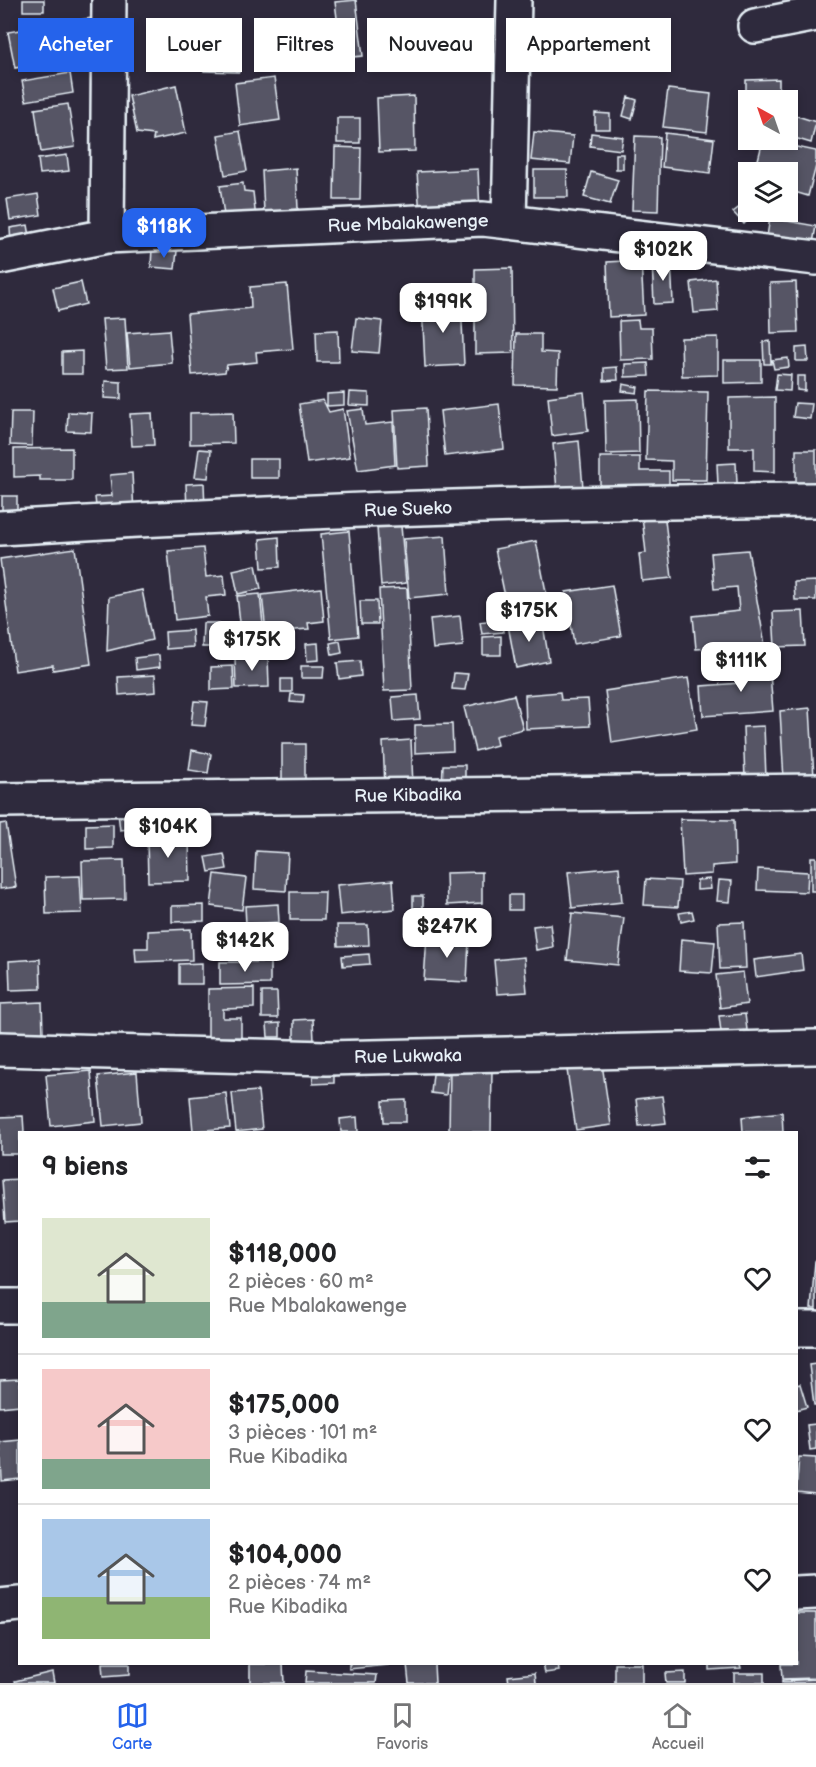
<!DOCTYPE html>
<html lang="fr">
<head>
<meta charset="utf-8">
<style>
  body { margin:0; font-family:"Balsamiq Sans",sans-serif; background:#f2f2f2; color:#202124; height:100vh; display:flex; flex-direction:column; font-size:22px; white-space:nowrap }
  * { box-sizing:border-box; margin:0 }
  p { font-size:20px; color:#757577 }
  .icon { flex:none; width:33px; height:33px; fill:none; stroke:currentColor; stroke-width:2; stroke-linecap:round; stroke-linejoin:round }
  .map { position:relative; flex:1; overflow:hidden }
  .details { position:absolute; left:18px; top:1131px; width:780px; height:534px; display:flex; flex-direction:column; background:#fff; border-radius:0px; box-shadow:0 3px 9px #0003 }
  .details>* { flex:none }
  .hud { position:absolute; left:18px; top:18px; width:780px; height:54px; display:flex; gap:12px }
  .needle { width:39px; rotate:320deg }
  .tools { position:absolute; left:738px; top:90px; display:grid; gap:12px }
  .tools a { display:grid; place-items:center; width:60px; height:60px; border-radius:0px; background:#fff; box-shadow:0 3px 9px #0003; font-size:30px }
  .price { position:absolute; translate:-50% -51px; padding:0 14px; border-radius:12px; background:#fff; color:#222; font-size:20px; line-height:39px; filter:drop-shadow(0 2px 3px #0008) }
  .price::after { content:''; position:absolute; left:50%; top:36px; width:18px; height:14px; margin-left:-9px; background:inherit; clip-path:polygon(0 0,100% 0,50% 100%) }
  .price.on { background:#2563eb; color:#fff }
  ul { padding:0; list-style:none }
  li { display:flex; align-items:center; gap:18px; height:150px; padding:0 24px }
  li+li { border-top:2px solid #e0e0e0 }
  li span { display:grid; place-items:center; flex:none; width:168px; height:120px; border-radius:0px; color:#555 }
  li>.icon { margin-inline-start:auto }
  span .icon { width:72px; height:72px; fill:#fffc; stroke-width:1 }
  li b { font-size:26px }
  h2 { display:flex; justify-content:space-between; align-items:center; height:72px; padding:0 24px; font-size:26px }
  .tag { padding:0 21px; border-radius:0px; background:#fff; box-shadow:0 3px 9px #0003; font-size:21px; line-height:54px }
  .tag.on { background:#2563eb; color:#fff }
  .menu { display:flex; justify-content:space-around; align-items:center; height:84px; border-top:2px solid #e0e0e0; background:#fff; font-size:16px; color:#757577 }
  .menu a { display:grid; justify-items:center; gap:3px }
  .menu .on { color:#2563eb }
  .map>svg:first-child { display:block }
  .building { fill:#575565; stroke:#e8f1f8; stroke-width:1.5 }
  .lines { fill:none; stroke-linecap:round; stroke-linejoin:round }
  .street-casing { stroke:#e8f1f8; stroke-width:38 }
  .street { stroke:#2f2a3d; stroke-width:33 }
  .labels { text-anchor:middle; stroke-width:6; stroke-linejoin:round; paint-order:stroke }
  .street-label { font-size:18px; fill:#e8f1f8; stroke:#2f2a3d }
</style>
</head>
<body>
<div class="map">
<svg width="816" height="1683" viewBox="0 0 816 1683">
  <rect width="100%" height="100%" fill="#2f2a3d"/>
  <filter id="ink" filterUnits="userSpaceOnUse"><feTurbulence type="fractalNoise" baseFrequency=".0167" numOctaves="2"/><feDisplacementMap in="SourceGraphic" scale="12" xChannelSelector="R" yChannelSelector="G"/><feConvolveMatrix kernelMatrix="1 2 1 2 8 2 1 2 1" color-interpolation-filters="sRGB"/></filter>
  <g filter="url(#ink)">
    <path class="building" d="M 23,0 L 44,0 L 44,11 L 23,11 Z
      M 356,0 L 363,56 L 342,58 L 335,2 Z
      M 97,17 L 103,51 L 15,68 L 8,32 Z
      M 205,32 L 239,32 L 239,72 L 204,71 Z
      M 70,73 L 73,93 L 26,101 L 22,81 Z
      M 274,78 L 280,120 L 240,126 L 235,83 Z
      M 779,79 L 779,100 L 748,100 L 748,120 L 746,120 L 746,80 Z
      M 176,85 L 186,133 L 153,140 L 154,135 L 137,133 L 129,96 Z
      M 668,89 L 711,94 L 707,132 L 663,127 Z
      M 414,96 L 415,151 L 379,152 L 377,98 Z
      M 628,97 L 637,100 L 632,119 L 623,116 Z
      M 68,104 L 75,147 L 41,152 L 35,109 Z
      M 595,113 L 610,114 L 610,129 L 595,129 Z
      M 794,115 L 816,122 L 811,143 L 788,136 Z
      M 337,118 L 360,118 L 360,143 L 337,143 Z
      M 240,131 L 247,171 L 225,175 L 218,135 Z
      M 534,132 L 573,136 L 570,164 L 531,160 Z
      M 591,133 L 623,137 L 621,150 L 590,146 Z
      M 665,133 L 714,139 L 710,173 L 662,167 Z
      M 635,136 L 660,137 L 658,211 L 632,210 Z
      M 763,140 L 816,151 L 816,166 L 808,196 L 788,190 L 788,172 L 755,172 Z
      M 335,147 L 361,148 L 360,200 L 334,200 Z
      M 616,154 L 623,154 L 623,169 L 616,169 Z
      M 67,155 L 69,171 L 40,174 L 38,159 Z
      M 296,168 L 298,209 L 264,212 L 262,171 Z
      M 478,169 L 480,211 L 420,215 L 417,172 Z
      M 534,170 L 567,170 L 568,197 L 534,197 Z
      M 591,172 L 618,180 L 610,204 L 584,197 Z
      M 243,183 L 244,191 L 253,192 L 256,219 L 225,223 L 220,186 Z
      M 38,194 L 41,215 L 10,220 L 7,199 Z
      M 741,206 L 751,217 L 744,224 L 733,212 Z
      M 770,218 L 816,226 L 811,255 L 765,248 Z
      M 28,225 L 31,242 L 11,245 L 10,228 Z
      M 152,248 L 177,251 L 175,269 L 151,267 Z
      M 671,259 L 673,303 L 654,304 L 652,261 Z
      M 641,260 L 644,315 L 609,317 L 607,262 Z
      M 512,268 L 513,353 L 475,354 L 475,269 Z
      M 716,279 L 718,311 L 694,313 L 691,282 Z
      M 81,282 L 86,304 L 58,311 L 53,288 Z
      M 796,282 L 798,332 L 771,333 L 770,283 Z
      M 287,284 L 293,349 L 256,352 L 257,362 L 227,365 L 225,372 L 192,375 L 187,314 L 251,308 L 250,287 Z
      M 461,301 L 464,365 L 425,367 L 422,303 Z
      M 125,318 L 128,368 L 106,369 L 102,319 Z
      M 356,318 L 382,321 L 379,353 L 352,351 Z
      M 638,320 L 639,328 L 652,328 L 653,359 L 620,360 L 619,321 Z
      M 169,330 L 172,363 L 130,367 L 127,333 Z
      M 338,330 L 339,362 L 317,362 L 316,331 Z
      M 516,334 L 541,334 L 541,352 L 558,353 L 557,386 L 515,385 Z
      M 718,337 L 718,375 L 682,376 L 681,338 Z
      M 770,341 L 771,364 L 764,364 L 763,342 Z
      M 807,347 L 808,361 L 796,361 L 796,348 Z
      M 82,351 L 82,374 L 62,374 L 62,352 Z
      M 788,358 L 789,367 L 774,369 L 772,360 Z
      M 724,360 L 761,360 L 761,382 L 724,383 Z
      M 648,363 L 649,376 L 625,377 L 625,364 Z
      M 617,367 L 618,380 L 604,381 L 604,368 Z
      M 777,374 L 791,375 L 790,391 L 775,390 Z
      M 797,376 L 805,376 L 805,391 L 797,390 Z
      M 105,381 L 121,382 L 121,399 L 104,398 Z
      M 623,384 L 638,387 L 637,393 L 622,391 Z
      M 648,391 L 708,392 L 706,480 L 672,480 L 672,461 L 646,460 Z
      M 350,392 L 369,393 L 369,406 L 349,405 Z
      M 584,392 L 588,431 L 552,436 L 548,397 Z
      M 344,393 L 344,405 L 327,406 L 327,394 Z
      M 775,397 L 775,472 L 754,471 L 754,448 L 729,448 L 729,398 Z
      M 638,399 L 639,453 L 606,454 L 605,400 Z
      M 323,400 L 329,412 L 343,409 L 350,457 L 307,463 L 299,404 Z
      M 795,403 L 812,404 L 810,419 L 793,417 Z
      M 499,404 L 504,449 L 445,456 L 440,411 Z
      M 426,408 L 429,466 L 397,468 L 394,410 Z
      M 363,409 L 365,425 L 393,422 L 395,465 L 358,470 L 347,411 Z
      M 11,412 L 33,412 L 32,446 L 10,445 Z
      M 68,412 L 92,413 L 91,432 L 67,431 Z
      M 233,412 L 234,443 L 190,444 L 190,413 Z
      M 152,413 L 154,445 L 132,446 L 130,414 Z
      M 579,441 L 583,488 L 557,490 L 553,444 Z
      M 72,448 L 72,480 L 40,480 L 40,476 L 14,477 L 14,449 Z
      M 199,449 L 211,450 L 208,478 L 195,477 Z
      M 796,450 L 816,450 L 816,483 L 796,483 Z
      M 600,457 L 640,457 L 640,471 L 669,471 L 669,486 L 600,487 Z
      M 250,459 L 279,459 L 279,478 L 250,478 Z
      M 736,463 L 737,483 L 718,485 L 717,464 Z
      M 132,473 L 134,514 L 97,516 L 95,497 L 112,496 L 110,475 Z
      M 204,483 L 205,510 L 187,511 L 186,484 Z
      M 2,496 L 17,496 L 17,519 L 2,520 Z
      M 664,512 L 672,578 L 642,581 L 639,554 L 646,553 L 642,516 Z
      M 401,526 L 406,583 L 381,586 L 377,527 Z
      M 349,531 L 358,636 L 331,639 L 321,534 Z
      M 445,536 L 449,594 L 409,598 L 404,539 Z
      M 279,537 L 280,567 L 262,568 L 260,539 Z
      M 536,541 L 547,597 L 507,606 L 495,549 Z
      M 75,548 L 91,664 L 53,670 L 53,665 L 15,671 L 0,559 Z
      M 203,548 L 206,577 L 224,575 L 226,595 L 206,597 L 208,616 L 175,620 L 168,551 Z
      M 748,550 L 765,645 L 696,649 L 693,616 L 739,611 L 737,587 L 714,589 L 711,553 Z
      M 256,565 L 261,589 L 238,594 L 233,570 Z
      M 816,581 L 816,600 L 795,600 L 794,582 Z
      M 612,585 L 621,636 L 574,644 L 566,592 Z
      M 321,588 L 324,621 L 308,623 L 309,629 L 266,632 L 262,595 Z
      M 407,588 L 412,690 L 384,691 L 379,589 Z
      M 142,590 L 152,640 L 107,651 L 109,597 Z
      M 260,594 L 265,645 L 243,648 L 237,596 Z
      M 360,601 L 377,601 L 378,624 L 361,624 Z
      M 803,611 L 805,646 L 775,647 L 773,612 Z
      M 460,616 L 463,646 L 433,649 L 430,619 Z
      M 502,619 L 503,632 L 482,634 L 480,622 Z
      M 542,619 L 549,661 L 516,668 L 508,625 Z
      M 203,623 L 219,623 L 220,647 L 202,647 Z
      M 235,626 L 237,649 L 223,650 L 222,628 Z
      M 192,630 L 193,647 L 166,649 L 165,632 Z
      M 501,636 L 501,655 L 483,655 L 483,637 Z
      M 340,641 L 342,653 L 332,655 L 330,643 Z
      M 318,643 L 319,660 L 307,661 L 306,644 Z
      M 159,655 L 160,667 L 136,670 L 135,658 Z
      M 268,657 L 269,687 L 236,688 L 235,658 Z
      M 360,661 L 361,676 L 339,679 L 337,663 Z
      M 769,661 L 773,711 L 703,716 L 701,686 L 740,683 L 739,664 Z
      M 233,666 L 234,689 L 211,690 L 211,667 Z
      M 301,666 L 324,666 L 323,678 L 301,678 Z
      M 454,673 L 468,674 L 465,690 L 452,689 Z
      M 155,675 L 156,692 L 119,695 L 118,677 Z
      M 688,678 L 697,729 L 612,743 L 605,691 Z
      M 281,679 L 292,679 L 292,692 L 281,692 Z
      M 560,692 L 561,700 L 588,699 L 590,726 L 526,729 L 525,695 Z
      M 291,694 L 304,695 L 303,703 L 290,702 Z
      M 418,695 L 420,719 L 394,721 L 392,697 Z
      M 514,695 L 523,729 L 495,736 L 497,745 L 475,751 L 464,707 Z
      M 194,701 L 208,702 L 205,726 L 191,725 Z
      M 810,708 L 814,778 L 784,780 L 780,711 Z
      M 452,724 L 453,751 L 415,753 L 415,725 Z
      M 764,726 L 766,778 L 745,779 L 743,727 Z
      M 411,740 L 413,786 L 385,788 L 383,742 Z
      M 282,744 L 305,744 L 305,781 L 282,782 Z
      M 192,750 L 211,754 L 208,773 L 189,770 Z
      M 443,765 L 465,765 L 465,788 L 442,788 Z
      M 128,812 L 130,829 L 120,830 L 118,813 Z
      M 680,819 L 734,820 L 735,864 L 712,866 L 712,874 L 683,876 Z
      M 6,823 L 16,887 L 0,889 L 0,824 Z
      M 113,824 L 113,848 L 86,849 L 86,825 Z
      M 147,837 L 189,837 L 190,881 L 148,882 Z
      M 256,851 L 288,853 L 286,891 L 254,889 Z
      M 224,854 L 227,869 L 209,872 L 206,857 Z
      M 811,857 L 816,857 L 816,891 L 811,891 Z
      M 124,860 L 125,899 L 83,900 L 82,861 Z
      M 619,867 L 622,902 L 572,908 L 568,872 Z
      M 758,869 L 808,872 L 807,892 L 757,890 Z
      M 482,872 L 482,903 L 447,905 L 446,873 Z
      M 215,874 L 246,878 L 242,910 L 211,906 Z
      M 80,876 L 82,913 L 46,914 L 45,877 Z
      M 646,879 L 680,881 L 678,907 L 644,905 Z
      M 710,879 L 711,889 L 697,890 L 697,880 Z
      M 393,880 L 395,909 L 340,915 L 337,885 Z
      M 719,880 L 732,881 L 730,902 L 717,901 Z
      M 290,892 L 325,892 L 324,920 L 290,920 Z
      M 509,895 L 522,895 L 522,910 L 509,910 Z
      M 413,896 L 423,896 L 423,916 L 413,916 Z
      M 278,904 L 279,922 L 246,924 L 245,906 Z
      M 204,905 L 204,921 L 172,922 L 172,906 Z
      M 692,911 L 694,919 L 681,922 L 679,913 Z
      M 572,913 L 624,918 L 618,965 L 567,960 Z
      M 744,922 L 746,968 L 720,969 L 718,923 Z
      M 550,924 L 553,947 L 536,950 L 533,926 Z
      M 337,925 L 368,925 L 369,945 L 338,946 Z
      M 191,929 L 192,960 L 136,962 L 135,948 L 148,948 L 148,931 Z
      M 229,929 L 273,929 L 273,949 L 229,950 Z
      M 427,936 L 469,939 L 467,982 L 424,980 Z
      M 681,939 L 715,942 L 712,973 L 679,971 Z
      M 228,946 L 228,958 L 218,958 L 218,947 Z
      M 369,954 L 370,964 L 343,966 L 342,956 Z
      M 801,954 L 803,970 L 756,977 L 754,960 Z
      M 524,957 L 527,992 L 497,994 L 494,960 Z
      M 40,959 L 41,989 L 10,990 L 9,961 Z
      M 220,962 L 270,962 L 270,984 L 220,985 Z
      M 202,963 L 202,984 L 179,984 L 179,964 Z
      M 743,972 L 747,1004 L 720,1008 L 716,975 Z
      M 254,988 L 254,1008 L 223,1009 L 223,1018 L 241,1018 L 241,1037 L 208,1038 L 208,989 Z
      M 262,992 L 277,992 L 278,1018 L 262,1018 Z
      M 42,1002 L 43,1033 L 0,1034 L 0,1004 Z
      M 745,1014 L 747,1030 L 721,1032 L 719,1016 Z
      M 313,1019 L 314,1041 L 294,1041 L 294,1020 Z
      M 280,1023 L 280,1037 L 268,1037 L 267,1024 Z
      M 601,1057 L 611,1125 L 576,1130 L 566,1063 Z
      M 312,1067 L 334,1067 L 334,1083 L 313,1084 Z
      M 450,1069 L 492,1070 L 491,1132 L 449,1132 Z
      M 91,1071 L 95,1121 L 51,1126 L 46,1075 Z
      M 137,1072 L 141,1122 L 103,1126 L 98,1076 Z
      M 433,1074 L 448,1075 L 446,1095 L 431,1093 Z
      M 258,1091 L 262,1129 L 236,1132 L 232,1093 Z
      M 226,1093 L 230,1128 L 193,1131 L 190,1097 Z
      M 662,1096 L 666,1123 L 639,1126 L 636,1099 Z
      M 406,1100 L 406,1122 L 384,1122 L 383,1101 Z
      M 782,1112 L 783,1132 L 743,1132 L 742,1117 Z
      M 23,1116 L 24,1132 L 20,1132 L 20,1154 L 0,1154 L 0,1117 Z
      M 357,1117 L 358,1132 L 341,1132 L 340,1119 Z
      M 20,1179 L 20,1221 L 5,1222 L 2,1180 Z
      M 815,1261 L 816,1261 L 816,1309 L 811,1309 Z
      M 816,1364 L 816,1405 L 814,1405 L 809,1365 Z
      M 20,1379 L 20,1405 L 0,1407 L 0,1380 Z
      M 800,1384 L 807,1407 L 796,1410 L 796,1385 Z
      M 816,1424 L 816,1449 L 810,1450 L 807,1425 Z
      M 20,1440 L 20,1479 L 2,1481 L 0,1442 Z
      M 799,1457 L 816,1458 L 816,1494 L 796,1492 Z
      M 796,1613 L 816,1613 L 816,1678 L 782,1679 L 781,1664 L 796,1664 Z
      M 102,1664 L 129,1664 L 129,1675 L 103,1677 Z
      M 250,1664 L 283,1664 L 284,1683 L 250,1683 Z
      M 349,1664 L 388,1664 L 388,1665 L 349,1669 Z
      M 407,1664 L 434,1664 L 435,1683 L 409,1683 Z
      M 543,1664 L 558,1664 L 559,1671 L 545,1673 Z
      M 615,1664 L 642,1664 L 642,1683 L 615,1683 Z
      M 709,1664 L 740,1664 L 741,1668 L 709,1670 Z
      M 306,1671 L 377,1675 L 376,1683 L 305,1683 Z
      M 52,1672 L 54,1683 L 16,1683 L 15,1681 Z
      M 685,1672 L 685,1683 L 666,1683 L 665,1673 Z
      M 535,1673 L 536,1683 L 509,1683 L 508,1676 Z
      M 734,1673 L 764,1673 L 764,1683 L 734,1683 Z
      M 816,1679 L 816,1683 L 782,1683 L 782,1681 Z"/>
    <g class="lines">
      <defs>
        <path id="street" d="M 755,26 L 816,14
          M 509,222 L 514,0
          M 107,236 L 109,0
          M 0,257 L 107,236 L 483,219 L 816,258
          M 0,528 C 272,511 544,502 816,500
          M 0,800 L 816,791
          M 0,1049 L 326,1058 L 816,1047
          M 0,1306 L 20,1306
          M 796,1329 L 816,1329
          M 796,1593 L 816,1592
          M 0,1606 L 20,1604"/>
      </defs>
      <use href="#street" class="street-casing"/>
      <use href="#street" class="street"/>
    </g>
  </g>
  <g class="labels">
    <g class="street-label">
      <text transform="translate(408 223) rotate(-2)" y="6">Rue Mbalakawenge</text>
      <text transform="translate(408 509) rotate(-2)" y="6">Rue Sueko</text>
      <text transform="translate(408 795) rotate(-1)" y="6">Rue Kibadika</text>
      <text transform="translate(408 1056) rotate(-1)" y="6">Rue Lukwaka</text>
    </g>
  </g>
</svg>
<div class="tools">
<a><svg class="needle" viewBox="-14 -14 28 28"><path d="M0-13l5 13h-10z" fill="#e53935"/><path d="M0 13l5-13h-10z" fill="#757577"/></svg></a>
<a><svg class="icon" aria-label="layers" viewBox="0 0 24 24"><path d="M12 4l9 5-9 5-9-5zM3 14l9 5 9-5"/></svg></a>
</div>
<b class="price on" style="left:164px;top:259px">$118K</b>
<b class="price" style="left:663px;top:282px">$102K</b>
<b class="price" style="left:443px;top:334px">$199K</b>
<b class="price" style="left:529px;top:643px">$175K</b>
<b class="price" style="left:252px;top:672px">$175K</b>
<b class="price" style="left:741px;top:693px">$111K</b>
<b class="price" style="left:168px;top:859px">$104K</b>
<b class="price" style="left:447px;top:959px">$247K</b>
<b class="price" style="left:245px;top:973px">$142K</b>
<div class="hud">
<a class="tag on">Acheter</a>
<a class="tag">Louer</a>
<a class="tag">Filtres</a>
<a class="tag">Nouveau</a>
<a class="tag">Appartement</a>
</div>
<section class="details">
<h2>9 biens<svg class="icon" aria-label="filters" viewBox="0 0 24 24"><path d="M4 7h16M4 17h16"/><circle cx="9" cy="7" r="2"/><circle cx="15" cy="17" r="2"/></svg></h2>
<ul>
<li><span style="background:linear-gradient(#dfe7d0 70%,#7fa58c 0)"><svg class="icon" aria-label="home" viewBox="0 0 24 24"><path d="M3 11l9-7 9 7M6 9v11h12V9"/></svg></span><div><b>$118,000</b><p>2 pièces · 60 m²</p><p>Rue Mbalakawenge</p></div><svg class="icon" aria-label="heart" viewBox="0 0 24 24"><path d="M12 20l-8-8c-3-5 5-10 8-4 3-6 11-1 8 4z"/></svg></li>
<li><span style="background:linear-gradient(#f6c9c9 75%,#7fa58c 0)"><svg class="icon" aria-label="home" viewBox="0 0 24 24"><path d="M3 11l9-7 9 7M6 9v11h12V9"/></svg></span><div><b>$175,000</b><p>3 pièces · 101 m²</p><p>Rue Kibadika</p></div><svg class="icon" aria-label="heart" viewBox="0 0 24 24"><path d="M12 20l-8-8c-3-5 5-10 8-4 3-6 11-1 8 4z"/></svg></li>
<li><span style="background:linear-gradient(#a9c7e8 65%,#8fb573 0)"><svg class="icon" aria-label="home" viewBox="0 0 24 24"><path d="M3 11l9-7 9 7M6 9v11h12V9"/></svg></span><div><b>$104,000</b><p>2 pièces · 74 m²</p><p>Rue Kibadika</p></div><svg class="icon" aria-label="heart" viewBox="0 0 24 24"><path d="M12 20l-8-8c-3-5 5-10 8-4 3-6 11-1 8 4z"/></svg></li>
</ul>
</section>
</div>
<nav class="menu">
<a class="on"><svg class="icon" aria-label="map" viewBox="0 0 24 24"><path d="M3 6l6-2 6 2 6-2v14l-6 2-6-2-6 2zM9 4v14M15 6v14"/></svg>Carte</a>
<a><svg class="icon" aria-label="saved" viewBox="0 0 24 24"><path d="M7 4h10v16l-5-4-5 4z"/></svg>Favoris</a>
<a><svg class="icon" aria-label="home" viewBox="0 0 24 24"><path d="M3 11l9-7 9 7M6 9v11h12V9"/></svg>Accueil</a>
</nav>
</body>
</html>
